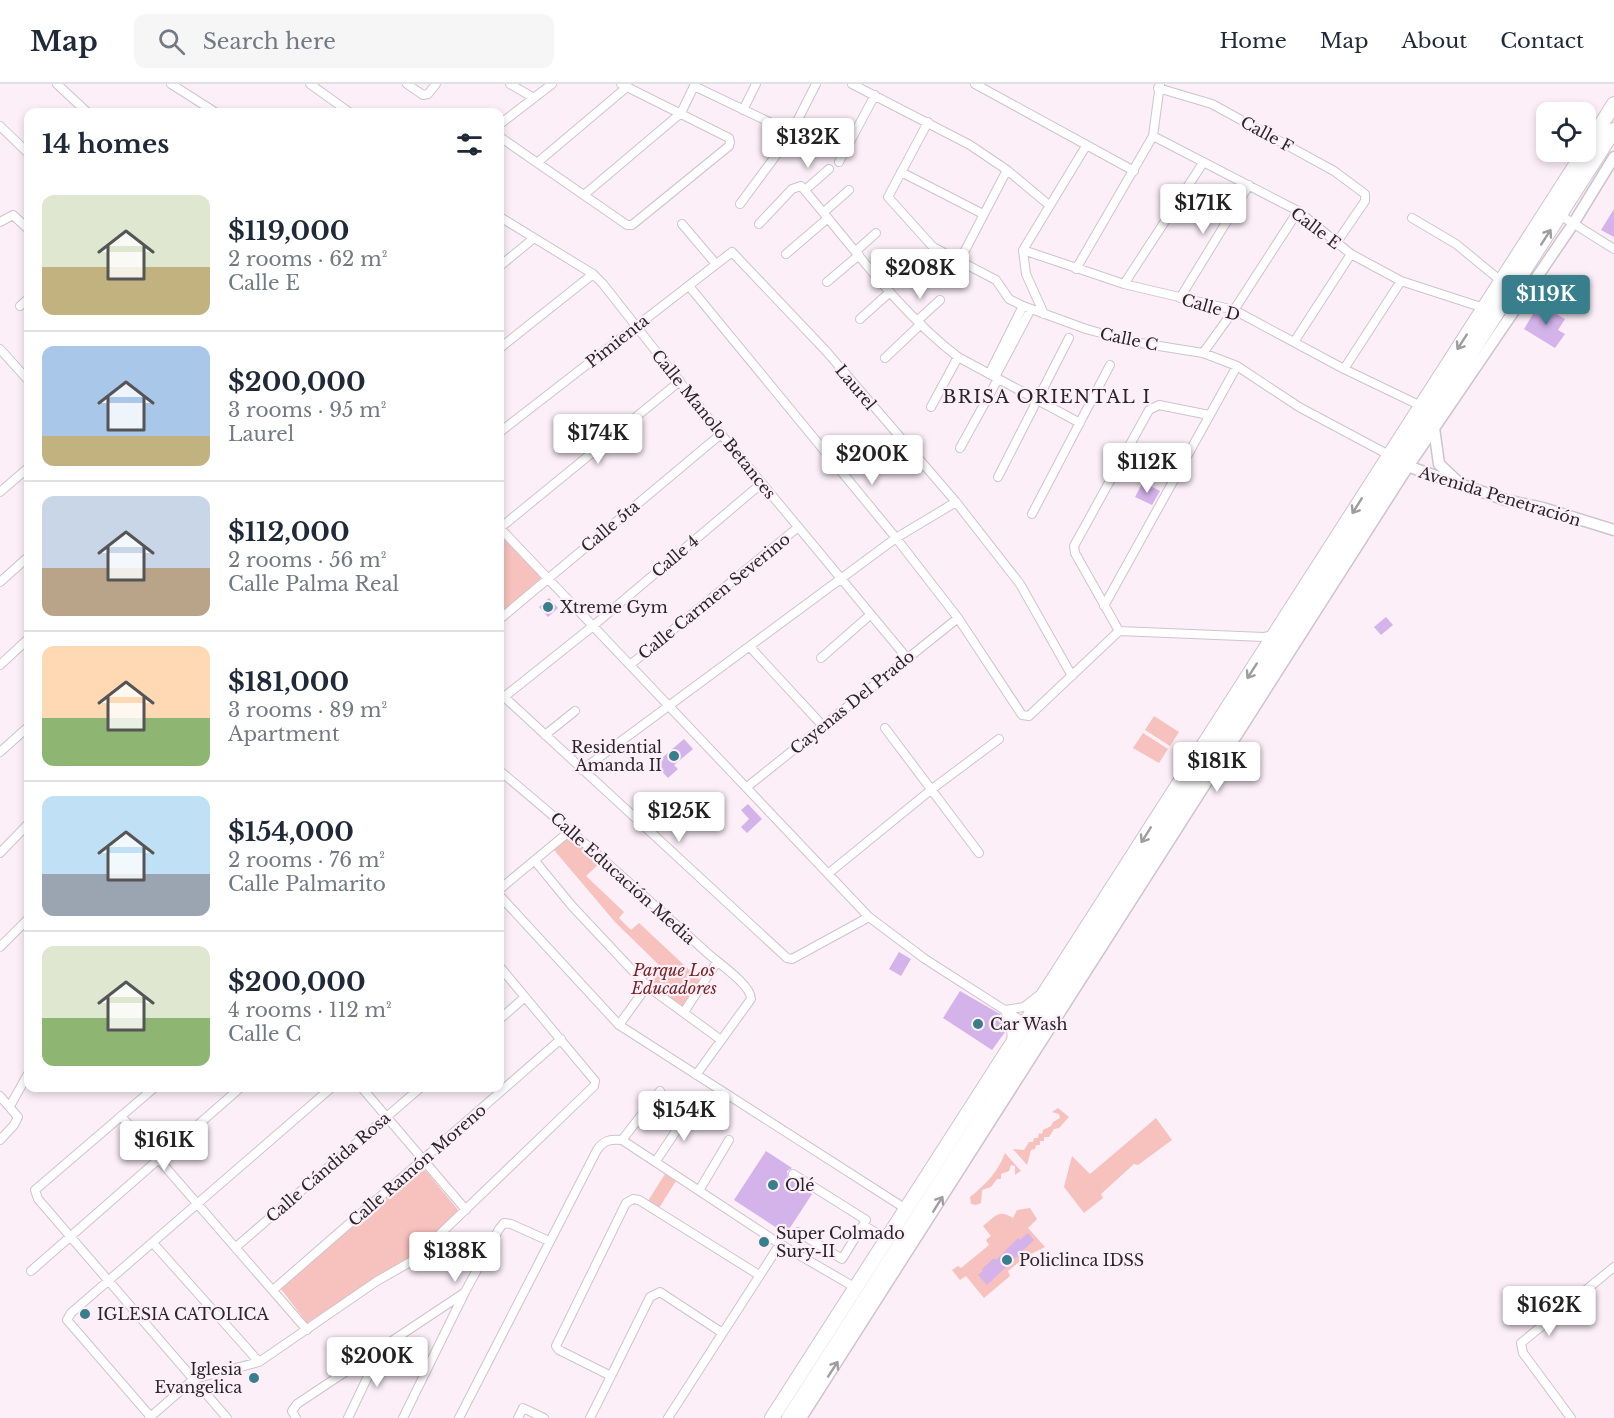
<!DOCTYPE html>
<html lang="en">
<head>
<meta charset="utf-8">
<style>
  body { margin:0; font-family:"Libre Baskerville",serif; background:#f6f6f7; color:#1f2937; height:100vh; display:flex; flex-direction:column; font-size:22px; white-space:nowrap }
  * { box-sizing:border-box; margin:0 }
  p { font-size:20px; color:#747a83 }
  .icon { flex:none; width:33px; height:33px; fill:none; stroke:currentColor; stroke-width:2; stroke-linecap:round; stroke-linejoin:round }
  .map { position:relative; flex:1; overflow:hidden }
  .side { position:absolute; left:24px; top:24px; width:480px; height:984px; display:flex; flex-direction:column; background:#fff; border-radius:12px; box-shadow:0 3px 9px #0003 }
  .side>* { flex:none }
  .tools { position:absolute; left:1536px; top:18px; display:grid; gap:12px }
  .tools a { display:grid; place-items:center; width:60px; height:60px; border-radius:12px; background:#fff; box-shadow:0 3px 9px #0003; font-size:30px }
  .price { position:absolute; translate:-50% -51px; padding:0 14px; border-radius:6px; background:#fff; color:#222; font-size:20px; line-height:39px; filter:drop-shadow(0 2px 3px #0008) }
  .price::after { content:''; position:absolute; left:50%; top:36px; width:18px; height:14px; margin-left:-9px; background:inherit; clip-path:polygon(0 0,100% 0,50% 100%) }
  .price.current { background:#397e8c; color:#fff }
  ul { padding:0; list-style:none }
  li { display:flex; align-items:center; gap:18px; height:150px; padding:0 18px }
  li+li { border-top:2px solid #e0e1e3 }
  li span { display:grid; place-items:center; flex:none; width:168px; height:120px; border-radius:12px; color:#555 }
  li>.icon { margin-inline-start:auto }
  span .icon { width:72px; height:72px; fill:#fffc; stroke-width:1 }
  li b { font-size:26px }
  h2 { display:flex; justify-content:space-between; align-items:center; height:72px; padding:0 18px; font-size:26px }
  header { display:flex; align-items:center; gap:36px; box-sizing:border-box; height:84px; padding:0 30px; background:#fff; border-bottom:2px solid #e0e1e3 }
  header strong { font-size:28px }
  nav { display:flex; gap:33px; margin-inline-start:auto; font-size:21px }
  .search { width:420px; height:54px; background:#f6f6f7; display:flex; align-items:center; gap:15px; box-sizing:border-box; padding:0 21px; border-radius:12px; color:#747a83; font-size:22px }
  .map>svg:first-child { display:block }
  .green { fill:#f7c1bd }
  .building { fill:#d3b3e9 }
  .lines { fill:none; stroke-linecap:round; stroke-linejoin:round }
  .minor-casing { stroke:#cfc3cc; stroke-width:10 }
  .tertiary-casing { stroke:#cfc3cc; stroke-width:13 }
  .primary-casing { stroke:#cfc3cc; stroke-width:16 }
  .minor { stroke:#fff; stroke-width:8 }
  .tertiary { stroke:#fff; stroke-width:10 }
  .primary { stroke:#fff; stroke-width:14 }
  .oneway { stroke:#9f9d9e }
  .poi-dot { fill:#397e8c; stroke:#fceff8; stroke-width:2 }
  .labels { text-anchor:middle; stroke-width:4.5; stroke-linejoin:round; paint-order:stroke }
  .street-label { font-size:16px; fill:#2a2528; stroke:#fceff8 }
  .poi-label { font-size:16px; fill:#2a2528; stroke:#fceff8; text-anchor:start }
  .park-label { font-size:16px; font-style:italic; fill:#752525; stroke:#fceff8 }
  .neighbourhood-label { font-size:18px; letter-spacing:1.5px; fill:#2a2528; stroke:#fceff8 }
</style>
</head>
<body>
<header>
<strong>Map</strong>
<div class="search"><svg class="icon" aria-label="search" viewBox="0 0 24 24"><circle cx="10" cy="10" r="6"/><path d="M15 15l6 6"/></svg>Search here</div>
<nav><a>Home</a><a>Map</a><a>About</a><a>Contact</a></nav>
</header>
<div class="map">
<svg width="1614" height="1334" viewBox="0 0 1614 1334">
  <rect width="100%" height="100%" fill="#fceff8"/>
  <path class="green" d="M 500,451 L 541,494 L 500,531 Z
    M 1154,632 L 1179,648 L 1170,662 L 1145,646 Z
    M 1143,649 L 1168,665 L 1159,679 L 1133,664 Z
    M 570,752 L 601,778 L 586,792 L 624,828 L 619,834 L 631,846 L 639,839 L 700,896 L 683,922 L 655,905 L 645,895 L 659,881 L 615,838 L 554,766 Z
    M 1058,1024 L 1069,1033 L 1059,1044 L 1054,1045 L 1049,1053 L 1044,1053 L 1044,1057 L 1040,1057 L 1040,1061 L 1036,1061 L 1035,1065 L 1031,1066 L 1027,1081 L 1013,1065 L 1024,1066 L 1029,1058 L 1033,1058 L 1034,1054 L 1038,1054 L 1039,1049 L 1042,1050 L 1043,1046 L 1051,1042 L 1053,1038 L 1060,1034 L 1059,1030 L 1052,1028 Z
    M 1156,1034 L 1172,1056 L 1138,1081 L 1134,1080 L 1101,1110 L 1103,1114 L 1084,1129 L 1064,1103 L 1072,1072 L 1090,1090 Z
    M 1005,1069 L 1021,1087 L 1015,1091 L 1015,1082 L 1011,1081 L 1009,1087 L 1001,1090 L 1001,1095 L 997,1095 L 991,1103 L 982,1106 L 981,1119 L 976,1121 L 971,1120 L 970,1113 C 986,1100 998,1088 1005,1069 Z
    M 420,1084 L 426,1087 L 458,1126 L 456,1129 L 410,1174 L 378,1192 L 307,1239 L 281,1205 Z
    M 665,1090 L 676,1097 L 659,1124 L 648,1117 Z
    M 1030,1124 L 1037,1135 L 1028,1144 L 1045,1163 L 1025,1173 L 1008,1187 L 1010,1192 L 984,1214 L 966,1192 L 960,1196 L 952,1186 L 958,1182 L 961,1184 L 989,1161 L 986,1156 L 991,1152 L 983,1142 C 996,1132 998,1125 1013,1134 L 1017,1126 Z"/>
  <path class="building" d="M 1614,125 L 1614,153 L 1601,146 Z
    M 1539,220 L 1565,235 L 1558,246 L 1565,250 L 1555,264 L 1524,245 Z
    M 1143,398 L 1160,407 L 1152,421 L 1135,413 Z
    M 549,514 L 558,524 L 548,533 L 539,523 Z
    M 1386,533 L 1393,541 L 1381,551 L 1374,543 Z
    M 684,655 L 693,665 L 674,681 L 678,685 L 668,694 L 655,680 Z
    M 748,720 L 762,735 L 747,749 L 741,743 L 749,735 L 741,726 Z
    M 899,868 L 911,875 L 901,892 L 889,885 Z
    M 960,907 L 1000,930 L 1005,948 L 992,966 L 943,934 Z
    M 766,1067 L 792,1084 L 787,1087 L 788,1093 L 812,1110 L 786,1150 L 734,1116 Z
    M 1028,1149 L 1034,1156 L 987,1201 L 978,1191 L 983,1187 L 982,1185 L 994,1174 L 996,1176 L 1018,1154 L 1020,1156 Z"/>
  <g class="lines">
    <defs>
      <path id="minor" d="M 57,0 L 87,28
        M 171,0 L 215,28
        M 310,0 L 349,28
        M 407,0 L 423,11 L 428,10 L 436,0
        M 510,0 L 534,14
        M 852,0 L 970,61 L 1007,86 L 1049,121
        M 975,0 L 1134,87
        M 694,2 L 790,48
        M 1158,4 L 1212,20 L 1334,87 L 1365,110 L 1365,117 L 1337,158
        M 743,26 L 756,0
        M 928,38 L 888,113 L 933,163 L 996,196 L 1009,215 L 1023,222 L 1086,245 L 1134,258 L 1203,269 L 1237,282 L 1299,323 L 1389,371
        M 500,40 L 552,0
        M 0,42 L 28,69
        M 1153,52 L 1298,127 L 1351,170 L 1401,197 L 1484,224
        M 500,53 L 627,141 L 632,141 L 729,62 L 730,58 L 729,54 L 621,0
        M 538,78 L 627,3
        M 839,78 L 875,11
        M 901,88 L 983,130
        M 805,106 L 829,85
        M 585,110 L 681,29 L 695,0
        M 740,120 L 788,55 L 816,0
        M 824,128 L 849,106
        M 1560,131 L 1614,165
        M 500,133 L 593,190 L 603,200 L 721,350 L 907,574
        M 1412,134 L 1456,160 L 1501,197
        M 0,138 L 13,131 L 28,145
        M 682,140 L 716,180
        M 759,140 L 792,105 L 801,102 C 851,160 897,226 958,273 L 1080,339
        M 1023,166 L 1124,200 L 1234,226 L 1344,285 L 1421,322
        M 856,167 L 876,149
        M 786,170 L 828,134
        M 959,178 L 1007,86
        M 500,182 L 534,154
        M 1076,185 L 1153,52 L 1160,0
        M 827,198 L 859,171
        M 1124,200 L 1203,79
        M 689,202 L 896,454 L 958,534 L 1022,631 L 1029,632 L 1119,547 L 1264,553 L 1275,550
        M 885,203 L 906,184
        M 1180,214 L 1249,101
        M 20,222 L 28,215
        M 1044,230 L 1026,190 L 1023,166 L 1086,62
        M 860,235 L 890,208
        M 918,236 L 940,216
        M 1294,258 L 1351,170
        M 500,264 L 593,190
        M 0,265 L 28,296
        M 1203,269 L 1234,226 L 1298,127
        M 885,274 L 921,240
        M 1344,285 L 1401,197
        M 989,290 L 1023,222
        M 995,293 L 1031,225
        M 931,323 L 958,273
        M 500,348 L 732,168 L 826,267 L 956,418 L 1020,500 L 1072,592
        M 960,364 L 998,295
        M 998,393 L 1069,254
        M 0,408 L 28,384
        M 1032,430 L 1110,281
        M 500,444 L 869,833 L 925,875 L 1028,941
        M 500,444 L 680,297
        M 0,498 L 28,473
        M 1104,522 L 1237,282
        M 500,535 L 721,350
        M 1119,547 L 1075,469 L 1074,462 L 1149,326 L 1159,321 L 1209,331
        M 750,563 L 822,641
        M 821,574 L 870,531
        M 0,581 L 28,555
        M 630,581 L 797,444
        M 500,609 L 787,874 L 792,875 L 869,833
        M 504,613 L 593,542 L 762,399
        M 885,644 L 979,769
        M 545,651 L 575,627
        M 0,668 L 28,643
        M 582,686 L 896,454 L 956,418
        M 500,687 C 570,745 637,805 704,866 C 715,877 751,900 751,915 L 696,991
        M 747,703 L 958,534
        M 0,769 L 28,740
        M 535,777 L 572,822 L 647,902 L 721,956
        M 829,789 L 932,705 L 999,655
        M 500,805 L 571,746
        M 500,812 L 619,941 L 906,1125
        M 0,863 L 28,835
        M 684,928 L 717,878
        M 500,935 L 525,913
        M 619,941 L 647,902
        M 1012,958 L 1011,945 L 1005,926 L 1024,923 L 1038,912
        M 154,1004 L 35,1106 L 38,1115 L 227,1334
        M 362,1004 L 466,1126
        M 0,1012 L 18,1033 L 14,1041 L 0,1056
        M 10,1022 L 28,990
        M 121,1032 L 307,1246
        M 622,1056 L 660,1007
        M 656,1077 L 690,1026
        M 793,1090 L 866,1136 L 863,1141
        M 700,1105 L 729,1056
        M 798,1148 L 842,1175 L 863,1141 L 887,1155
        M 153,1159 L 259,1278
        M 236,1163 L 420,1004
        M 31,1187 L 240,1004
        M 273,1206 L 561,955
        M 611,1292 L 650,1213 L 660,1208 L 721,1248
        M 151,1333 L 67,1236 L 71,1229 L 331,1004
        M 149,1334 L 194,1295 L 259,1278 L 377,1197 L 412,1177 L 594,1002 L 595,997 L 500,883
        M 296,1334 L 292,1327 L 297,1320 L 464,1209
        M 348,1334 L 382,1263
        M 403,1334 L 465,1208 L 499,1145 L 504,1139 L 511,1140 L 549,1157
        M 459,1334 L 597,1066 C 604,1056 610,1055 622,1056 L 780,1160 L 856,1204
        M 518,1334 L 523,1324 L 544,1334
        M 590,1334 L 611,1292 L 559,1266 L 556,1262 L 626,1119 L 633,1115 L 639,1116 L 759,1191
        M 668,1334 L 780,1160
        M 1571,1334 L 1523,1269 L 1521,1259 L 1614,1183"/>
      <path id="tertiary" d="M 1434,344 L 1439,380 L 1458,398
        M 1404,381 L 1506,416 L 1543,424 L 1614,446
        M 801,1334 L 1407,384 L 1573,140 L 1614,73"/>
      <path id="primary" d="M 1586,65 L 1614,20
        M 772,1334 L 1584,68
        M 789,1334 L 1614,46"/>
    </defs>
    <use href="#minor" class="minor-casing"/>
    <use href="#tertiary" class="tertiary-casing"/>
    <use href="#primary" class="primary-casing"/>
    <use href="#minor" class="minor"/>
    <use href="#tertiary" class="tertiary"/>
    <use href="#primary" class="primary"/>
  </g>
  <defs><path id="oneway-shaft" d="M-6 0H5M1.5-3L5.5 0L1.5 3" fill="none" stroke-width="1.6" stroke-linecap="round" stroke-linejoin="round" transform="scale(1.5)"/></defs>
  <g class="oneway">
    <use href="#oneway-shaft" transform="translate(1546 153) rotate(-57)"/>
    <use href="#oneway-shaft" transform="translate(1462 258) rotate(123)"/>
    <use href="#oneway-shaft" transform="translate(1357 422) rotate(122)"/>
    <use href="#oneway-shaft" transform="translate(1252 587) rotate(123)"/>
    <use href="#oneway-shaft" transform="translate(1146 751) rotate(122)"/>
    <use href="#oneway-shaft" transform="translate(938 1120) rotate(-58)"/>
    <use href="#oneway-shaft" transform="translate(833 1285) rotate(-57)"/>
  </g>
  <g class="poi-dot">
    <circle cx="548" cy="523" r="6"/>
    <circle cx="674" cy="672" r="6"/>
    <circle cx="978" cy="940" r="6"/>
    <circle cx="773" cy="1101" r="6"/>
    <circle cx="764" cy="1158" r="6"/>
    <circle cx="1007" cy="1176" r="6"/>
    <circle cx="85" cy="1230" r="6"/>
    <circle cx="254" cy="1294" r="6"/>
  </g>
  <g class="labels">
    <g class="street-label">
      <text transform="translate(1267 50) rotate(29)" y="6">Calle F</text>
      <text transform="translate(1316 144) rotate(37)" y="6">Calle E</text>
      <text transform="translate(1211 223) rotate(16)" y="6">Calle D</text>
      <text transform="translate(1129 255) rotate(12)" y="6">Calle C</text>
      <text transform="translate(617 257) rotate(-38)" y="6">Pimienta</text>
      <text transform="translate(856 303) rotate(50)" y="6">Laurel</text>
      <text transform="translate(714 340) rotate(51)" y="6">Calle Manolo Betances</text>
      <text transform="translate(1500 412) rotate(17)" y="6">Avenida Penetración</text>
      <text transform="translate(610 442) rotate(-40)" y="6">Calle 5ta</text>
      <text transform="translate(675 472) rotate(-40)" y="6">Calle 4</text>
      <text transform="translate(714 512) rotate(-39)" y="6">Calle Carmen Severino</text>
      <text transform="translate(852 618) rotate(-39)" y="6">Cayenas Del Prado</text>
      <text transform="translate(623 794) rotate(42)" y="6">Calle Educación Media</text>
      <text transform="translate(417 1081) rotate(-41)" y="6">Calle Ramón Moreno</text>
      <text transform="translate(328 1083) rotate(-41)" y="6">Calle Cándida Rosa</text>
    </g>
    <g class="poi-label">
      <text x="560" y="529">Xtreme Gym</text>
      <text x="662" y="669" text-anchor="end">Residential<tspan x="662" dy="18">Amanda II</tspan></text>
      <text x="990" y="946">Car Wash</text>
      <text x="785" y="1107">Olé</text>
      <text x="776" y="1155">Super Colmado<tspan x="776" dy="18">Sury-II</tspan></text>
      <text x="1019" y="1182">Policlinca IDSS</text>
      <text x="97" y="1236">IGLESIA CATOLICA</text>
      <text x="242" y="1291" text-anchor="end">Iglesia<tspan x="242" dy="18">Evangelica</tspan></text>
    </g>
    <g class="park-label">
      <text x="674" y="892">Parque Los<tspan x="674" dy="18">Educadores</tspan></text>
    </g>
    <g class="neighbourhood-label">
      <text x="1047" y="319">BRISA ORIENTAL I</text>
    </g>
  </g>
</svg>
<div class="tools">
<a><svg class="icon" aria-label="locate" viewBox="0 0 24 24"><circle cx="12" cy="12" r="6"/><path d="M12 2v4M12 18v4M2 12h4M18 12h4"/></svg></a>
</div>
<b class="price" style="left:808px;top:85px">$132K</b>
<b class="price" style="left:1203px;top:151px">$171K</b>
<b class="price" style="left:920px;top:216px">$208K</b>
<b class="price current" style="left:1546px;top:242px">$119K</b>
<b class="price" style="left:598px;top:381px">$174K</b>
<b class="price" style="left:872px;top:402px">$200K</b>
<b class="price" style="left:1147px;top:410px">$112K</b>
<b class="price" style="left:1217px;top:709px">$181K</b>
<b class="price" style="left:679px;top:759px">$125K</b>
<b class="price" style="left:684px;top:1058px">$154K</b>
<b class="price" style="left:164px;top:1088px">$161K</b>
<b class="price" style="left:455px;top:1199px">$138K</b>
<b class="price" style="left:1549px;top:1253px">$162K</b>
<b class="price" style="left:377px;top:1304px">$200K</b>
<section class="side">
<h2>14 homes<svg class="icon" aria-label="filters" viewBox="0 0 24 24"><path d="M4 7h16M4 17h16"/><circle cx="9" cy="7" r="2"/><circle cx="15" cy="17" r="2"/></svg></h2>
<ul>
<li><span style="background:linear-gradient(#dfe7d0 60%,#c2b280 0)"><svg class="icon" aria-label="home" viewBox="0 0 24 24"><path d="M3 11l9-7 9 7M6 9v11h12V9"/></svg></span><div><b>$119,000</b><p>2 rooms · 62 m²</p><p>Calle E</p></div></li>
<li><span style="background:linear-gradient(#a9c7e8 75%,#c2b280 0)"><svg class="icon" aria-label="home" viewBox="0 0 24 24"><path d="M3 11l9-7 9 7M6 9v11h12V9"/></svg></span><div><b>$200,000</b><p>3 rooms · 95 m²</p><p>Laurel</p></div></li>
<li><span style="background:linear-gradient(#c9d6e8 60%,#b9a48a 0)"><svg class="icon" aria-label="home" viewBox="0 0 24 24"><path d="M3 11l9-7 9 7M6 9v11h12V9"/></svg></span><div><b>$112,000</b><p>2 rooms · 56 m²</p><p>Calle Palma Real</p></div></li>
<li><span style="background:linear-gradient(#ffd9b3 60%,#8fb573 0)"><svg class="icon" aria-label="home" viewBox="0 0 24 24"><path d="M3 11l9-7 9 7M6 9v11h12V9"/></svg></span><div><b>$181,000</b><p>3 rooms · 89 m²</p><p>Apartment</p></div></li>
<li><span style="background:linear-gradient(#bfe0f5 65%,#9aa5b1 0)"><svg class="icon" aria-label="home" viewBox="0 0 24 24"><path d="M3 11l9-7 9 7M6 9v11h12V9"/></svg></span><div><b>$154,000</b><p>2 rooms · 76 m²</p><p>Calle Palmarito</p></div></li>
<li><span style="background:linear-gradient(#dfe7d0 60%,#8fb573 0)"><svg class="icon" aria-label="home" viewBox="0 0 24 24"><path d="M3 11l9-7 9 7M6 9v11h12V9"/></svg></span><div><b>$200,000</b><p>4 rooms · 112 m²</p><p>Calle C</p></div></li>
</ul>
</section>
</div>
</body>
</html>
